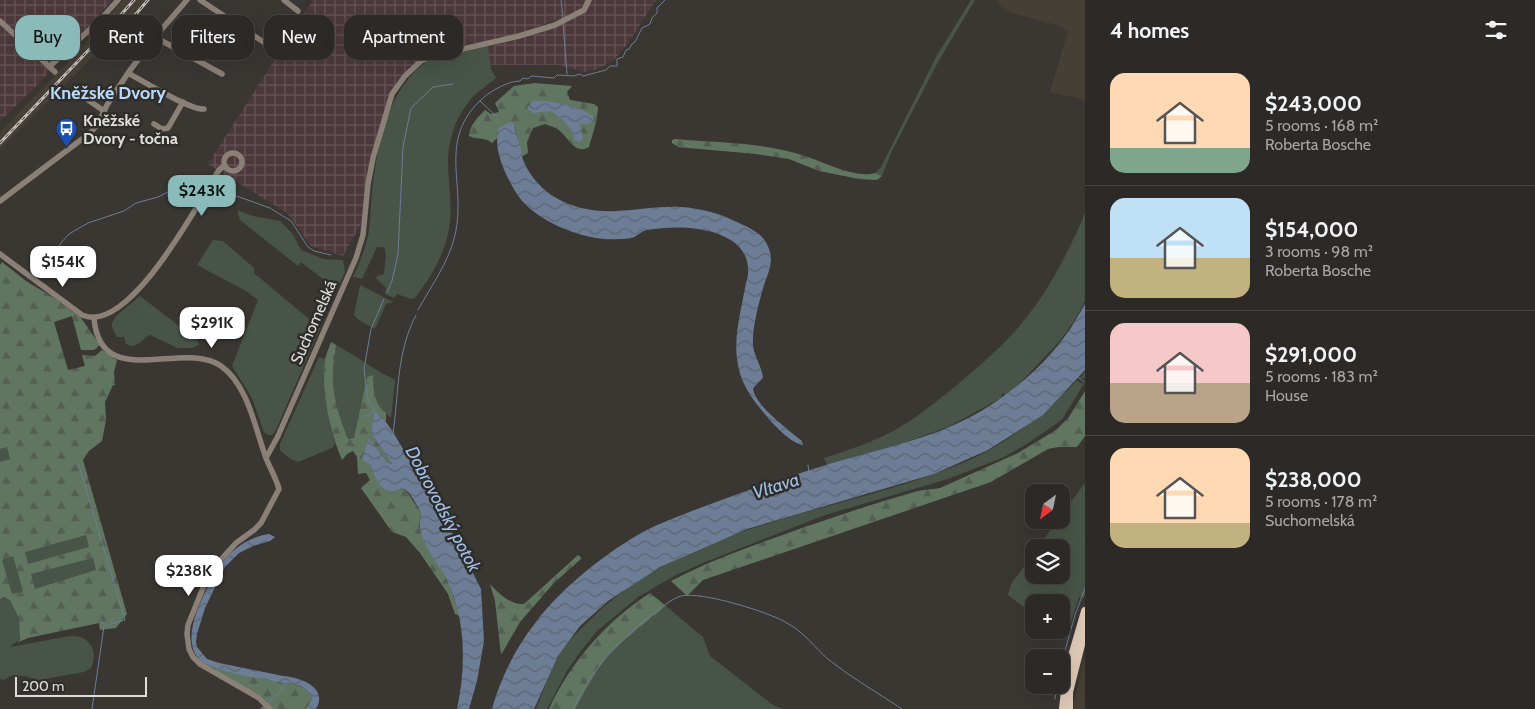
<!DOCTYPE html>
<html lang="en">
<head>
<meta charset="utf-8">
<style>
  body { margin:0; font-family:Cabin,sans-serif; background:#383532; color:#f1f3f6; height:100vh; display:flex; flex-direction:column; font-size:19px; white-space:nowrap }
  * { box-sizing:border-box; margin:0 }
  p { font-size:16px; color:#a6a6a7 }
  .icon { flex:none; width:28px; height:28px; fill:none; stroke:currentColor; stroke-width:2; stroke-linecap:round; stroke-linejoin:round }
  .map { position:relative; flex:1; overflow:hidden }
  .side { display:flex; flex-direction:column; background:#2c2926; width:450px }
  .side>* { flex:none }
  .hud { position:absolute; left:15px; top:15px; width:475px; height:45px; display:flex; gap:10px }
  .needle { width:32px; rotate:213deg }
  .buttons { position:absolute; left:1025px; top:484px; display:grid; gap:10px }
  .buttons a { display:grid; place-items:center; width:45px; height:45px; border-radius:10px; background:#2c2926; box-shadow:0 5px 20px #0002,0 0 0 1px #484543; font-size:25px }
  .scale { position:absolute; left:15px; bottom:12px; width:132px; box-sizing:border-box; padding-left:5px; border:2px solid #e0dedb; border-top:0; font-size:14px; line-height:18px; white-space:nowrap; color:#e0dedb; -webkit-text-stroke:4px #2f2d29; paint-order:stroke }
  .price { position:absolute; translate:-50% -42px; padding:0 11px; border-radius:10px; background:#fff; color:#222; font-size:16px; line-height:32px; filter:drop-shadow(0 1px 2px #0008) }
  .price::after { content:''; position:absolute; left:50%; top:30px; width:15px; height:11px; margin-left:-8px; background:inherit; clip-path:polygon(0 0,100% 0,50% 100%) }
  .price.current { background:#8bbbb9; color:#111 }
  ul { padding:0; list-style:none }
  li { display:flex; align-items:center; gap:15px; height:125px; padding:0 25px }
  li+li { border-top:1px solid #484543 }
  li span { display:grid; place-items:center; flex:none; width:140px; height:100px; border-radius:15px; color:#555 }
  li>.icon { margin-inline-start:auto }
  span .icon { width:60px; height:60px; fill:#fffc; stroke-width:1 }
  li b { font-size:21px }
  h2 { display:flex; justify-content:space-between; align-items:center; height:60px; padding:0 25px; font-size:21px }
  .chip { padding:0 18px; border-radius:15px; background:#2c2926; box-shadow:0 5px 20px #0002,0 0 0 1px #484543; font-size:18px; line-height:45px }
  .chip.current { background:#8bbbb9; color:#111 }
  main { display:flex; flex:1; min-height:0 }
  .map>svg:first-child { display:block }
  .built { fill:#463f36 }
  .industrial { fill:url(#industrial-grid) }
  .grass { fill:#475447 }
  .forest { fill:url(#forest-firs); fill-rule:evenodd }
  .water { fill:url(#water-waves) }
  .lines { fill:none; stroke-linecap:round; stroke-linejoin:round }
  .stream { stroke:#6c7d95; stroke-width:1 }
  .minor { stroke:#8b8077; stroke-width:5.5 }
  .major { stroke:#dec8b6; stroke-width:8 }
  .rail-casing { stroke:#c1bfbc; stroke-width:3 }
  .rail { stroke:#2f2d29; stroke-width:1; stroke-dasharray:4; stroke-linecap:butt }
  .labels { text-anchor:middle; stroke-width:5; stroke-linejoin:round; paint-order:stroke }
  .poi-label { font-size:16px; font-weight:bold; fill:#e0dedb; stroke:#2f2d29; text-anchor:start }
  .street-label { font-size:16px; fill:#e0dedb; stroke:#2f2d29 }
  .neighbourhood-label { font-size:18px; font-weight:bold; fill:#b8d9fc; stroke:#2f2d29 }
  .water-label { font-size:18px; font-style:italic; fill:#a1c1ed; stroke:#2f2d29 }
</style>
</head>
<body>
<main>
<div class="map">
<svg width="1085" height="709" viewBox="0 0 1085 709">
  <defs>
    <pattern id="industrial-grid" width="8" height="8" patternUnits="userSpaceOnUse" patternTransform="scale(1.25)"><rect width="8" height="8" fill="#4d393c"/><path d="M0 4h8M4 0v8" fill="none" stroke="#665558"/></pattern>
    <pattern id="forest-firs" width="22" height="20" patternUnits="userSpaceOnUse" patternTransform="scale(1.25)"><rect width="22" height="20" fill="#607661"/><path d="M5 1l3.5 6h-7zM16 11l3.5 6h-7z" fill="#535f53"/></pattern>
    <pattern id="water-waves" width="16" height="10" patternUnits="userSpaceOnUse" patternTransform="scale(1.25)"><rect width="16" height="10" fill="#6c7d95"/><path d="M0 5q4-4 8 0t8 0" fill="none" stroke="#5c6674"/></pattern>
  </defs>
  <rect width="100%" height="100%" fill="#3a3733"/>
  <path class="built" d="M 123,0 L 150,0 L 0,149 L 0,132 L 74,56 Z
    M 996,0 L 1085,0 L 1085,100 L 1050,92 L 1068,31 L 1060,26 L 1009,12 Z
    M 1085,655 L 1085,709 L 1075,709 L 1074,703 Z"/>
  <path class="industrial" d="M 0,0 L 112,0 L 41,81 L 0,121 Z
    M 313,0 L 656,0 L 629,42 L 614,60 L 598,69 L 584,72 L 560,65 L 488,65 L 487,48 L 555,26 L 581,11 L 512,36 L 478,43 L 441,48 L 402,80 L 388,100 L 377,136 L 365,198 L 366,209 L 361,224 L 343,256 L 311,246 L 287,213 L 208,164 Z"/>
  <path class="grass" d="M 971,0 L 975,0 L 938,62 L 891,153 L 882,176 L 875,173 L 881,167 L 936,57 Z
    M 488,46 L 491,69 L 496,78 C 487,85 477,92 470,100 C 456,117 448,140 448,161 C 448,181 452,202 450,222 C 447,250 432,276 415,298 L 411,299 L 397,294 L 394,298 L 385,294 L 386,288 L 375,277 L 384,274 L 386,254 L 384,247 L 377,247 L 362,279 L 353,277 C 360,261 367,246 369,230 C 371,212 371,194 374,176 C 380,133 393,78 436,56 C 443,52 454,53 462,52 C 471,51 480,48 488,46 Z
    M 237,210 L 253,216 L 280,221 L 293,234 L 301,250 L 323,259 L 343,260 L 345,272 L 335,293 L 331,285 L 302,263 L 300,263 L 298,266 L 240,220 Z
    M 1085,213 L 1085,301 L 1075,320 L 1059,342 L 1021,382 L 1005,396 L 1004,393 L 1002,394 L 1001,398 L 950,426 L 901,444 L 827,465 L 824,458 C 849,450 873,442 895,430 C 917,418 937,401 957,385 C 977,368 998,350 1016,330 C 1046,296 1068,254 1085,213 Z
    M 213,240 L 223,241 L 254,268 L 254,273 L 309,319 L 318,322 L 321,326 L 275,432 L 272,435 L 268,435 L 264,432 L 252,398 L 232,366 L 258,300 L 246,291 L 197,265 Z
    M 360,285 L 393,302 L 386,304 L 375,329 L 360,321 L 354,315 Z
    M 140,296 L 197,340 L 199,345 L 191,348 L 178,348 L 150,335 C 141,339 137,350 126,344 L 124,337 L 117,337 L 112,327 L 112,323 L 116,316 Z
    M 336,345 C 357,356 374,370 395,380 L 391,418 L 380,408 L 375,400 L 373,375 L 367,377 L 354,438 L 348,439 C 340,419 332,395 333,373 C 333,364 335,354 336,345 Z
    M 319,357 L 325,359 C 324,388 328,415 335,444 L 332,448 L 298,462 C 291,460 285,455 280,450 L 280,444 Z
    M 58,367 L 114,610 L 20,627 L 20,639 L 10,647 L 70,636 C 90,635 99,651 91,668 L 84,672 L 39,680 L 25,676 L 13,675 L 3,680 L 0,679 L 0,599 L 6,597 L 0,553 L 3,548 L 0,540 L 0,382 Z
    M 1085,371 L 1085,382 L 1063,418 L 1056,424 L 1025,445 L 1004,457 L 948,479 L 825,515 L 705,562 L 676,575 L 638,597 L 597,631 L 581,651 L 567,671 L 547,709 L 536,709 C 543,692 549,673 558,657 C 567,641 582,628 595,615 C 696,519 843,514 965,462 C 1008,443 1045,414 1077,380 L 1082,384 L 1085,379 L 1080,378 Z
    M 1085,483 L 1085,595 L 1084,598 L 1079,597 L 1066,638 L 1053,630 L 1061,630 L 1061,602 L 1034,602 L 1034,615 L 1008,595 L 1011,584 L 1034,553 L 1034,575 L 1061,575 L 1061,548 L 1038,547 L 1058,520 L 1061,520 L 1061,515 Z
    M 666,606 L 703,637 L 710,656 L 773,705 L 783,709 L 791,709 L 575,709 C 585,689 597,667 613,651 C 629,635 648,621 666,606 Z"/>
  <path class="forest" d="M 534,83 L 572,86 L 567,92 L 570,100 L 594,104 L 598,107 L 597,119 L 589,147 C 575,155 569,139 560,131 C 555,127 550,126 545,124 L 533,128 L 527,142 L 528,153 L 521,157 C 521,145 516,135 514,124 L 497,134 L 497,138 L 492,143 C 486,137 477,140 469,136 C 470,125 477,118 485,110 L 491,114 L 499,112 L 495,103 L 514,86 Z
    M 675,139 C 718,143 764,142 805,156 C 823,162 857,179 875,173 L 882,176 L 877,180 L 859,179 L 819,171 L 789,159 L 756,154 L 678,147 L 672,143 L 672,140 Z
    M 2,262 L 26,281 L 54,298 L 81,318 L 100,345 L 94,350 L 81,350 L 72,316 L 54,322 L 68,370 L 85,366 L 82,355 L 95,356 L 102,350 L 117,360 L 114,372 L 115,385 L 113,385 L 105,402 L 106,420 L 102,441 L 89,451 L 83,460 L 127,614 L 116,628 L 100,630 L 99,623 L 28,638 L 17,643 L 20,639 L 19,618 L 10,600 L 4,597 L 0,599 L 0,462 L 10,459 L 7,447 L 0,449 L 0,265 ZM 86,535 L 89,547 L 28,564 L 25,552 ZM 13,556 L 23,591 L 12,594 L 2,560 ZM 93,558 L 96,570 L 35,589 L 31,574 Z
    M 331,342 L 336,345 C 335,354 333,364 333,373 C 332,395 340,419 348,439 L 354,438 L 367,377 L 373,375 C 374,390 373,403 386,413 L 386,422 L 379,415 L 375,417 L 371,433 L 392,464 L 387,462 L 369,438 L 370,464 L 374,474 L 378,482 L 392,491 L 402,489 L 406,490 L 421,513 L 419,527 L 449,583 L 460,616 L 455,614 L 448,594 L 420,553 L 406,537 L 392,532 L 361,488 L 370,480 L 366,473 L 358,474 L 357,457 L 353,451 L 347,454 L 342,460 C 330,432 321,391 325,360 C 326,354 329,348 331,342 Z
    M 1085,391 L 1085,436 L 1077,447 L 1058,447 L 1048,449 L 991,482 L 703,580 L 687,596 L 671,581 C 712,559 758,544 802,528 C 840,515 878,502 918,491 C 925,489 932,490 940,488 L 1018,453 L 1056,430 L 1069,417 Z
    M 578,555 L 582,558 L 553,584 L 520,622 L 501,655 L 495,601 L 490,584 C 499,594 511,605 524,604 Z
    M 650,593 L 666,606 C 648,621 629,635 613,651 C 597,667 586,689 575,709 L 549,709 C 571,661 606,622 650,593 Z
    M 200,660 L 207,665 L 286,683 C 299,685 307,686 312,699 L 306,709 L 260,709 L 267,702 L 261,696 L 203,664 Z"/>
  <path class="water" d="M 533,101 C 553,100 576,105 593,116 L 593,121 L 588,124 L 580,124 L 583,140 L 578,142 L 574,140 C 574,128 560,117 551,111 L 533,113 L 527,108 Z
    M 510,122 L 514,124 C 515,132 518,138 520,145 C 522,150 521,155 523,160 C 539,198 577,213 616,211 C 638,210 659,206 681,207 C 700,208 722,214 739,223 C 752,229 764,234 769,249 C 774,262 768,273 764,285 C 759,302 752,328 753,345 C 754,357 762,366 763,378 L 753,388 C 754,405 789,430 802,441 L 803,445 C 791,443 776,427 768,418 C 752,399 740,384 737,359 C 734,335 741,311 745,288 C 746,282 749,275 748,269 C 748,254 738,243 725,237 C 703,226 671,226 647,230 C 642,231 638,235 634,237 C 629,239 623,239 619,239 C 589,242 546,225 525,204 C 519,198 514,190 510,182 C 502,167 493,145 499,128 Z
    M 1085,304 L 1085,370 L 1043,415 L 988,450 L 934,474 L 747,529 L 660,567 L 608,601 L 580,626 L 558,656 L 534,709 L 492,709 C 500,679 516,647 536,622 C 560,589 609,550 645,531 C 662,522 680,516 697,509 C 739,493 783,478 826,465 C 885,447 950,436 1001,398 C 1025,381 1048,360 1065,336 C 1073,326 1079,314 1085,304 Z
    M 375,411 L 386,422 L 393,432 L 453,534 L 481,589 L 484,641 L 477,681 L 469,709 L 457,709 C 466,666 466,622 448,582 C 440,564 423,548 420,528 C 419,523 421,517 421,513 C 417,506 412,495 406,490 C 402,487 399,490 394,491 C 380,493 374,475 370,464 L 365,462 L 362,459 L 369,438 L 387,462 L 392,464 L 371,433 Z
    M 269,534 L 275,537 L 270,541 L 253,546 L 239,553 L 225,567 L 205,608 L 197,634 L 196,642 L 197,647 L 207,659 L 219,663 L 283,676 C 299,677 329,687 316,709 L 306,709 L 312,699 C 305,682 294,685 278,682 C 259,678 215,672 201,661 C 176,640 207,587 220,566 C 231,549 249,537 269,534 Z"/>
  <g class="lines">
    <path class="stream" d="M 561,0 L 563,19
      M 563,23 L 567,74
      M 480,101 L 497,117
      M 214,188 L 270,208 L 291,221 L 308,247 L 314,251 L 331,255
      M 52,271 L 54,256 L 60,244 L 69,234 L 88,223 L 124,211 L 136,203 L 158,197 L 174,189 L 186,186 L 204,186
      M 387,293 L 392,281 L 398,254 L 403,147 L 411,108 L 433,87 L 453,84
      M 418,310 C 431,286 449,262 455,235 C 467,184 436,140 483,98 C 492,90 509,81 520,81 L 523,78 L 528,79 L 531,76 L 554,78 L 557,75 L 574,76 L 580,74 L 583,76 L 606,70 L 610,66 L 617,66 L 617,59 L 623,57 L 626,50 L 629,49 L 632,44 L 635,42 L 642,28 L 650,24 L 652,18 L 657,13 L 657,8 L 665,0
      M 1078,377 L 1083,381
      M 364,418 L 375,410 L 368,401 L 364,369 L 371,329 L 384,299
      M 393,434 C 399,392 396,354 416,315
      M 79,465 L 125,620 L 104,626 L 92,709
      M 808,465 L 809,472
      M 100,618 L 103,624
      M 1061,665 L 1075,615 L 1085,588
      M 1055,699 L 1057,685
      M 270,701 L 280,692 L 285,683
      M 573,709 C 594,667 615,643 653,614 C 661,608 671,599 681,596 C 701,591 769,612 787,623 C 804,632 815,648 829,660 C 852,678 878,693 902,709"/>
    <path class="minor" d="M 200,0 L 274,49
      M 284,0 L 298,11
      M 0,21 L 55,72
      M 155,37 L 222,74
      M 49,67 L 100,20 L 118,0
      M 128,73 C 143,81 191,111 204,109
      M 78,93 L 104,111
      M 154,124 L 162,129 L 168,128 L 183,102
      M224 162a9 9 0 1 1 18 0a9 9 0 1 1-18 0Z
      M 0,201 L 90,133 L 98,124 L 107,105 L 128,73 L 155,37 L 187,0
      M 0,254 L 82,315 C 129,336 199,202 219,170 L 224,166
      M 94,318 C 100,393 184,339 221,366 C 248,385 255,428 266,458 C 270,468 276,478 279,489 L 261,523 L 254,530 L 236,543 L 216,565 L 203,588 L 188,625 L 187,634 L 189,649 L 193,657 L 200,664 L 259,698 L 270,709
      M 266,458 L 278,436 L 356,258 L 363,235 L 368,184 L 373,158 L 392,94 L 405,76 L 421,61 L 441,52 L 463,49 L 519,36 L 555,25 L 584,10 L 589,0"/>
    <path class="major" d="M 1063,709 L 1067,673 L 1085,611
      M 1069,709 L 1069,692 L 1085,629"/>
    <defs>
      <path id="rail" d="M 110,36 L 136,14 L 148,0
        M 0,143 L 104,34 L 134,0"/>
    </defs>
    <use href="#rail" class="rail-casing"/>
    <use href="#rail" class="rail"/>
  </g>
  <defs>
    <symbol id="bus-pin" viewBox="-11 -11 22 30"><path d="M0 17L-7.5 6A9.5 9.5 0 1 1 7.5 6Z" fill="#1a4fb4" stroke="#2f2d29"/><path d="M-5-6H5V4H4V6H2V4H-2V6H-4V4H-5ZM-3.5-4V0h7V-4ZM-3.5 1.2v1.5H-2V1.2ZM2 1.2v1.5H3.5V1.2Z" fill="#fff"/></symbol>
  </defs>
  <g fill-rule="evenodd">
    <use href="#bus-pin" x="54" y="116" width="25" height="34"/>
  </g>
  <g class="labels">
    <g class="poi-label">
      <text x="83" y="126">Kněžské<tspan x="83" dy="18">Dvory - točna</tspan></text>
    </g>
    <g class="street-label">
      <text transform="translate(313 322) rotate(-66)" y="6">Suchomelská</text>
    </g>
    <g class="neighbourhood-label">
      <text x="108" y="99">Kněžské Dvory</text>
    </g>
    <g class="water-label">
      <text transform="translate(776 486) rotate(-18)" y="6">Vltava</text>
      <text transform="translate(443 509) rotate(62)" y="6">Dobrovodský potok</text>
    </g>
  </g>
</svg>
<div class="buttons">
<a><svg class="needle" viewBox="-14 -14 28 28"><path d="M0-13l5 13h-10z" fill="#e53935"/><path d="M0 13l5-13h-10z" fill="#a6a6a7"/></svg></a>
<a><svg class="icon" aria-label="layers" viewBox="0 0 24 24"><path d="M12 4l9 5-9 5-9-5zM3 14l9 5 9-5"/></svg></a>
<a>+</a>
<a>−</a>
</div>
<div class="scale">200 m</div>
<b class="price current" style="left:202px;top:217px">$243K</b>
<b class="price" style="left:63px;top:288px">$154K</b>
<b class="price" style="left:212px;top:349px">$291K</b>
<b class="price" style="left:189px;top:597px">$238K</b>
<div class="hud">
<a class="chip current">Buy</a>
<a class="chip">Rent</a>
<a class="chip">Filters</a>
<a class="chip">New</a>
<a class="chip">Apartment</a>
</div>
</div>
<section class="side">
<h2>4 homes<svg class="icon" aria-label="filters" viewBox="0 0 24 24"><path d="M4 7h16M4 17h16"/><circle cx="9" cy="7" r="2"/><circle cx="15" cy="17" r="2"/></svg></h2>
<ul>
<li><span style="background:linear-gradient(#ffd9b3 75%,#7fa58c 0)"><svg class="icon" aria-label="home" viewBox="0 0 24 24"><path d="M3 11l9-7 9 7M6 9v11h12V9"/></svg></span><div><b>$243,000</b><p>5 rooms · 168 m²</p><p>Roberta Bosche</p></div></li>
<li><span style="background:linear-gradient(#bfe0f5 60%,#c2b280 0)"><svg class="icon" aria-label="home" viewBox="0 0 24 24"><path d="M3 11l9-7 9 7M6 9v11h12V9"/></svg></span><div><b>$154,000</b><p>3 rooms · 98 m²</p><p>Roberta Bosche</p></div></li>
<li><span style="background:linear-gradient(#f6c9c9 60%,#b9a48a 0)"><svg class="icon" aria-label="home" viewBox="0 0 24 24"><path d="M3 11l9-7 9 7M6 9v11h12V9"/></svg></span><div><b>$291,000</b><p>5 rooms · 183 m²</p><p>House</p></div></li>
<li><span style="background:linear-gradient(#ffd9b3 75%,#c2b280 0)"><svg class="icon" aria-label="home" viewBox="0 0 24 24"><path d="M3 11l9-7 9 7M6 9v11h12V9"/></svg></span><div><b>$238,000</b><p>5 rooms · 178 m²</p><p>Suchomelská</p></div></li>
</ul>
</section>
</main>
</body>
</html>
